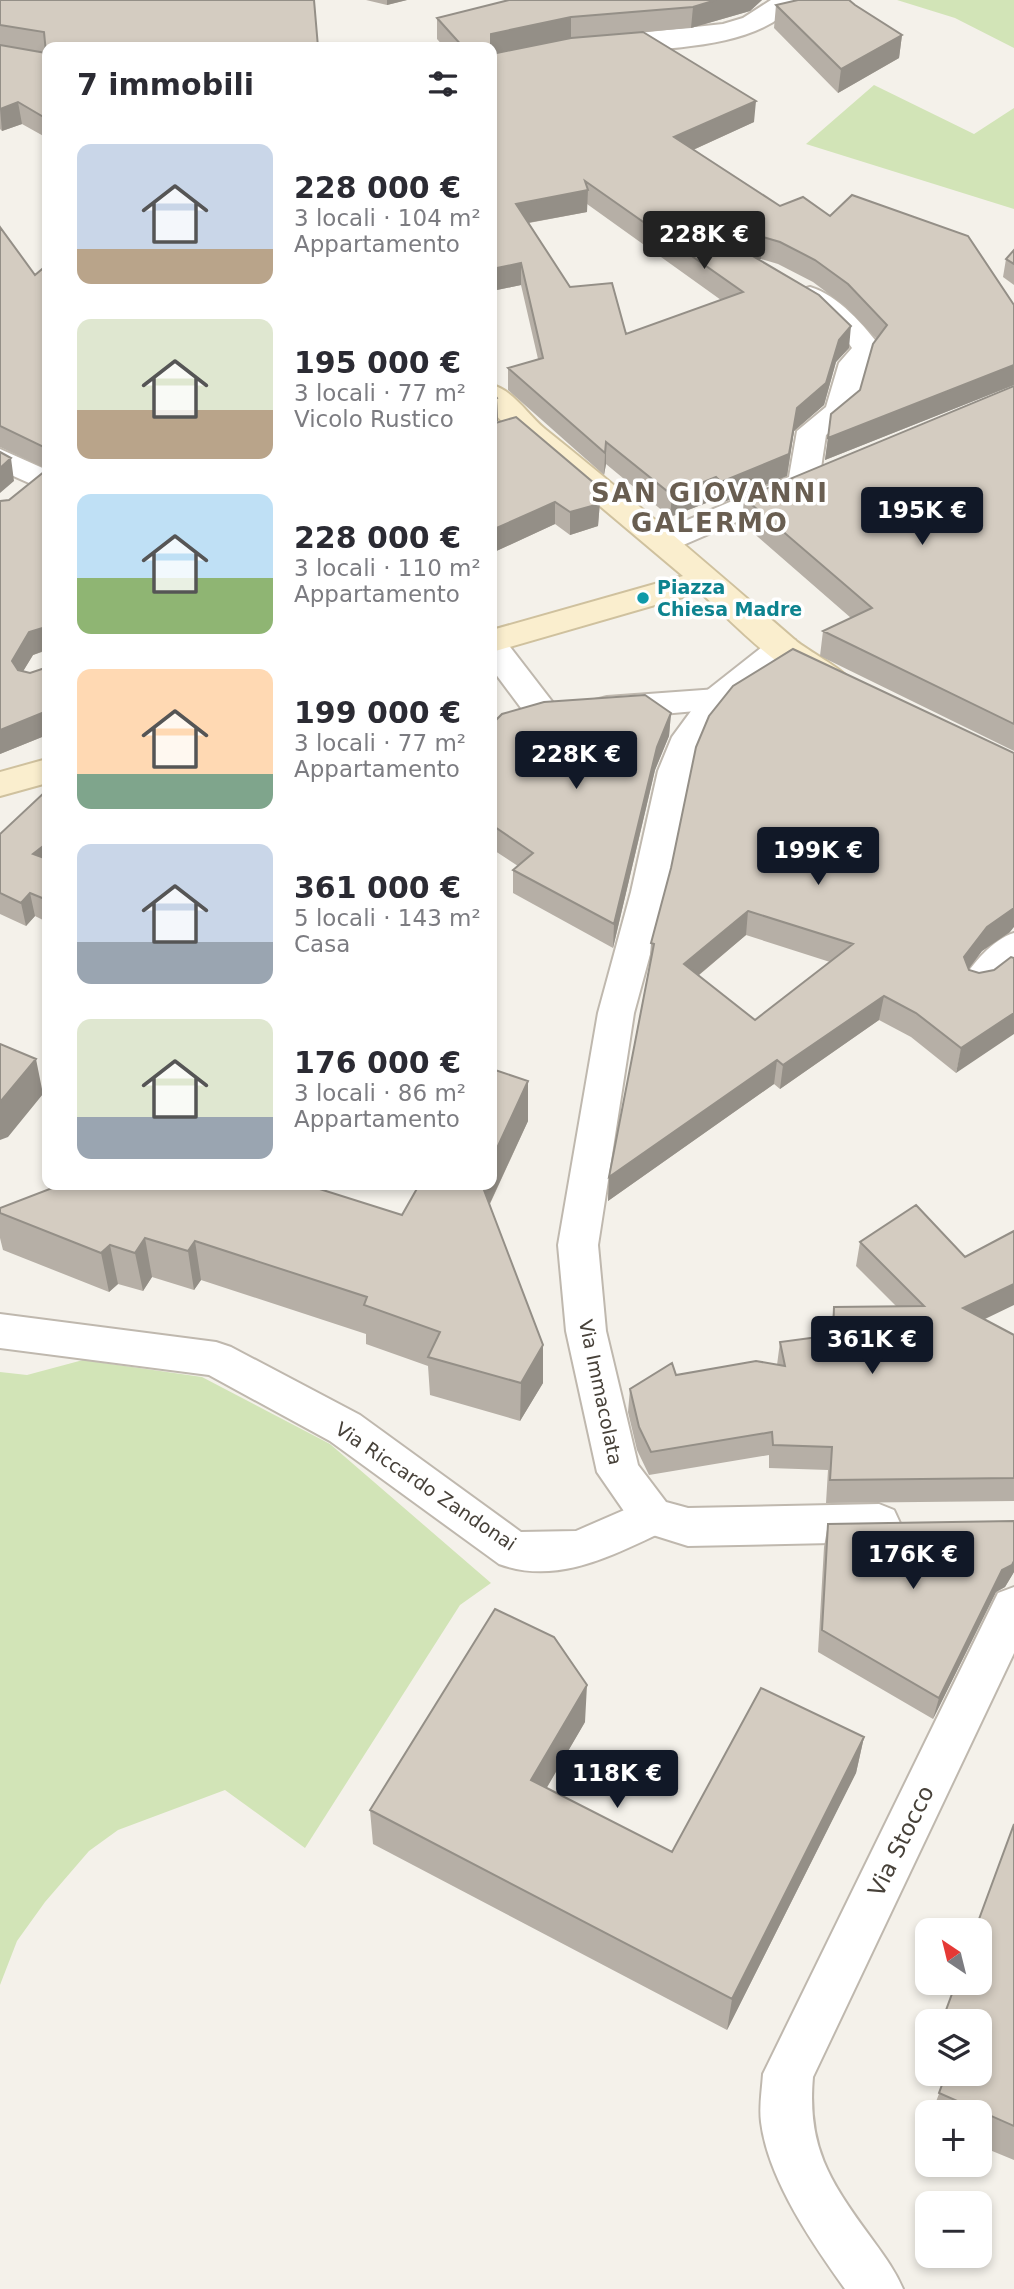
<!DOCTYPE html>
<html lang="it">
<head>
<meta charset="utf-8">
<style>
  body { margin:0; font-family:"DejaVu Sans",sans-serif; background:#f2f2f3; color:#2b2b33; height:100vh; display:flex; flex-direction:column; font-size:26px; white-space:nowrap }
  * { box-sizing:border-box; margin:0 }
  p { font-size:23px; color:#7c7c81 }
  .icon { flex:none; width:38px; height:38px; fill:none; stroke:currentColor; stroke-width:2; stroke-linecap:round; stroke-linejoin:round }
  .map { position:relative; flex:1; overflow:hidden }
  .panel { position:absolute; left:42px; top:42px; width:455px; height:1148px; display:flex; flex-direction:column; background:#fff; border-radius:14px; box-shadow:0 4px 10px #0003 }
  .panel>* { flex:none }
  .needle { width:46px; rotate:325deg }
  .fabs { position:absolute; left:915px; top:1918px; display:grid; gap:14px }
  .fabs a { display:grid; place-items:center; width:77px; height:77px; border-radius:14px; background:#fff; box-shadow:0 4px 10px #0003; font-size:35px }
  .price { position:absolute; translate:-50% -60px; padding:0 16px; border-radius:7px; background:#111827; color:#fff; font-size:23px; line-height:46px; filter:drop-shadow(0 2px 4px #0008) }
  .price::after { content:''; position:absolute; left:50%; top:42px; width:21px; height:16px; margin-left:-10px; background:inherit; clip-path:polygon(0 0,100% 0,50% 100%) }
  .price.active { background:#222; color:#fff }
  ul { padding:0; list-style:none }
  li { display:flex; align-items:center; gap:21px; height:175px; padding:0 35px }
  li span { display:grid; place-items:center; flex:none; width:196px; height:140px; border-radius:14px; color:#555 }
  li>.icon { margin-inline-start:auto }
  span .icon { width:84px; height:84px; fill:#fffc; stroke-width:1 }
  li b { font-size:30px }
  h2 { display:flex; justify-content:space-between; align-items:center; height:84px; padding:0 35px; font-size:30px }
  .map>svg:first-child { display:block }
  .green { fill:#d2e4b7 }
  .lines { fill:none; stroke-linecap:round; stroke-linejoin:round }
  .minor-casing { stroke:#bfb8ae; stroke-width:4 }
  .tertiary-casing { stroke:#bfb8ae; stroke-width:4 }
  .secondary-casing { stroke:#cfc19e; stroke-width:4 }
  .minor { fill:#fff; fill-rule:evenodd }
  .tertiary { fill:#fff; fill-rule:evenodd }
  .secondary { fill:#faeece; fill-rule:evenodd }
  .wall { fill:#b6afa6; fill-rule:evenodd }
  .shaded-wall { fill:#948f87 }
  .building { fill:#d4ccc1; stroke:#948f87; stroke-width:2; fill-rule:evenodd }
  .culture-dot { fill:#0f9aa8; stroke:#fff; stroke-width:2.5 }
  .labels { text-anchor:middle; stroke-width:7; stroke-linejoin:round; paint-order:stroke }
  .culture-label { font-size:19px; font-weight:bold; fill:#0d838f; stroke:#fff; text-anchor:start }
  .street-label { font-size:19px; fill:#474139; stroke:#fff }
  .near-street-label { font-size:23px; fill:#474139; stroke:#fff }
  .district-label { font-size:26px; font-weight:bold; letter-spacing:2px; fill:#695e51; stroke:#fff }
</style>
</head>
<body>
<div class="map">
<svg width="1014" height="2289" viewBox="0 0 1014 2289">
  <rect width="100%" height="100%" fill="#f4f1ea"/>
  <path class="green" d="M 897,0 L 1014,0 L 1014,48 L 955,18 Z
    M 874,85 L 974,134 L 1014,108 L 1014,209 L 806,144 Z
    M 83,1360 L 202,1377 L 330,1444 L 491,1583 L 460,1605 L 305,1848 L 225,1790 L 118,1830 L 89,1851 L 45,1902 L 17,1941 L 0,1985 L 0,1372 L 27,1375 Z"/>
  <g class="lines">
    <defs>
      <path id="minor" d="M 771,0 L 797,0 C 762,51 658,48 602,53 L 593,50 L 589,45 L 593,40 L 602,37 L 723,24 L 743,18 Z
        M 810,287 C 838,295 865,326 882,349 L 868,365 L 855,411 L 826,435 L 819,481 L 815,488 L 674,549 L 663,552 L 652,549 L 647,542 L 652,535 L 789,477 L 797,431 L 826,407 L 839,363 L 852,348 L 845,338 L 796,296 L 800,290 Z
        M 0,449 L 47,470 L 47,491 L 0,470 Z
        M 492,636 L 504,639 L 554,704 L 559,712 L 554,720 L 542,723 L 530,720 L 492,669 Z
        M 717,689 L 729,692 L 734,700 L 729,708 L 607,719 L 595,716 L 590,708 L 595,700 L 607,697 Z
        M 1014,933 L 1014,969 C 999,985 990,1000 966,993 L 961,983 C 972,964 993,939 1014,933 Z
        M 0,1314 L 216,1342 L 231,1347 L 360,1415 L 521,1532 L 576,1531 L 652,1498 L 667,1504 L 673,1517 L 667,1530 C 614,1554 559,1586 499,1564 L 330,1441 L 209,1375 L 0,1348 Z"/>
      <path id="tertiary" d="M 783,637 L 795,640 L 799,648 L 795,656 L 729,708 L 705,740 L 692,771 L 667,892 L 634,1013 L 598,1245 L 606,1331 L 638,1465 L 666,1502 L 688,1508 L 879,1504 L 894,1510 L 900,1523 L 894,1536 L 879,1542 L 688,1546 L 637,1530 L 597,1472 L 566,1331 L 558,1245 L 598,1013 L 631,892 L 658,771 L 672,737 L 705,692 L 771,640 Z
        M 1014,1587 L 1014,1653 L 813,2077 C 807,2146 829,2180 869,2235 C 882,2253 894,2268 903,2289 L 845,2289 C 812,2243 768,2179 761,2122 C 759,2106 762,2090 763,2074 L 998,1593 Z"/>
      <path id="secondary" d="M 492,385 C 513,390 528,415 545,429 C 630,497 712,568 795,640 C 808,651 843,669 849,679 L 845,687 C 802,699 731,620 700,592 L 492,652 L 492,630 L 683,576 L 511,431 L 492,411 Z
        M 47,759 L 47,783 L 0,796 L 0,772 Z"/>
    </defs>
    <use href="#minor" class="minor-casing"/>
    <use href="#tertiary" class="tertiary-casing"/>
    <use href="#secondary" class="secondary-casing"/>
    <use href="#minor" class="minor"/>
    <use href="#tertiary" class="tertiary"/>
    <use href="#secondary" class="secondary"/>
  </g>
  <path class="wall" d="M 0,0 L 314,0 L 47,47 L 47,138 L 22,124 L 2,131 L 0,129 Z
    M 366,0 L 407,0 L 387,5 Z
    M 762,0 L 750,11 L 691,28 L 643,32 L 754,122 L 693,150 L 1014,385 L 825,460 L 828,438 L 860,390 L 877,339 L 845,306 L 813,282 L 778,264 L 761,259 L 757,259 L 849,348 L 836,362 L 824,405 L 794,431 L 787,476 L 719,504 L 714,500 L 670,517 L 606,464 L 604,475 L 508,390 L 508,368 L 538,359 L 521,285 L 492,291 L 492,47 L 444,47 L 437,39 L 437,18 ZM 587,204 L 721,300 L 626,334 L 570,287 L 529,223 L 587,212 Z
    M 776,5 L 855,5 L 902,35 L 899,58 L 838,93 L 774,28 Z
    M 0,227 L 35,275 L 47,265 L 47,735 L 0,754 L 0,501 L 9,500 L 45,471 L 45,468 L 0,447 ZM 45,651 L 45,668 L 30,673 L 23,671 L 33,655 Z
    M 1014,250 L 1014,285 L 1003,277 L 1006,259 Z
    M 1014,386 L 1014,751 L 820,656 L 823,631 L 851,618 L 742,523 L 744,498 Z
    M 492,392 L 497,398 L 498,421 L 492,423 L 601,489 L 598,526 L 570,535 L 555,524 L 492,553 Z
    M 671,713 L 669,736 L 655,770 L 613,948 L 513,893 L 513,870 L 518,866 L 492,849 L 492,724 Z
    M 1014,753 L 1010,932 L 982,951 L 968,969 L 979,973 L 956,1073 L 911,1037 L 879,1020 L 780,1089 L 774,1084 L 608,1201 L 609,1177 L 649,967 L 651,943 ZM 746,935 L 830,962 L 755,1020 L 698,976 Z
    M 47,790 L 47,922 L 35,916 L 26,926 L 0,914 L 0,834 Z
    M 528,1081 L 528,1121 L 490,1204 L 543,1383 L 520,1421 L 430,1395 L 428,1366 L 366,1344 L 366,1334 L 201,1280 L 194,1290 L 152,1277 L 143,1291 L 118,1284 L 109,1292 L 3,1250 L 0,1238 L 0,1208 L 402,1215 L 492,1185 Z
    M 860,1242 L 984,1319 L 1014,1335 L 1014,1501 L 826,1503 L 828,1470 L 769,1468 L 769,1455 L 649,1475 L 637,1450 L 628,1412 L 630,1389 L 676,1375 L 777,1365 L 780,1342 L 830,1335 L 834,1307 L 896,1306 L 856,1266 Z
    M 1014,1521 L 1014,1572 L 1005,1587 L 996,1592 L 933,1719 L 818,1652 L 824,1547 L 828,1524 Z
    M 585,1722 L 546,1788 L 672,1852 L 864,1737 L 856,1773 L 727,2030 L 373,1844 L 370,1810 Z
    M 1014,1824 L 1014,2160 L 980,2146 L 980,2112 L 932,2112 L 942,2086 L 922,2077 L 928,2060 L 928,2074 L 980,2074 Z"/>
  <path class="shaded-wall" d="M 387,0 L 407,0 L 387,5 Z
    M 716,0 L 762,0 L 750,11 L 691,28 L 693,7 Z
    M 571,17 L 571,38 L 492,55 L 492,47 L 491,47 L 491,34 Z
    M 902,35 L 899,58 L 838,93 L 841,69 Z
    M 756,101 L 754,122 L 673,159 L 674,137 Z
    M 18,102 L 22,124 L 2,131 L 0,109 Z
    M 588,190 L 587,212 L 516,225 L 516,204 Z
    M 763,237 L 761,259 L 749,260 L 746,246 L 751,239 Z
    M 521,263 L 521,285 L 492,291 L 492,269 Z
    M 851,326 L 849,348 L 836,362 L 824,405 L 794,431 L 787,476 L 719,504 L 721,482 L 797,408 L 839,340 Z
    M 1014,365 L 1014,385 L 825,460 L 828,438 Z
    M 497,398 L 498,421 L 492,424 L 492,402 Z
    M 606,442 L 606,464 L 604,475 L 605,453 Z
    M 11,458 L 14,481 L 0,493 L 0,468 Z
    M 716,477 L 714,500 L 670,517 L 672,495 Z
    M 601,489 L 598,526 L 570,535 L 570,512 Z
    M 555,502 L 555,524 L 492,553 L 492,530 Z
    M 42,628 L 46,650 L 33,655 L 16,683 L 12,661 L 29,632 Z
    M 47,711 L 47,735 L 0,754 L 0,730 Z
    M 671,713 L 669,736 L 655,770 L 613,948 L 614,924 L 657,747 Z
    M 47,843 L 47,870 L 33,854 Z
    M 30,893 L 35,916 L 26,926 L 21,903 Z
    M 1014,908 L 1014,927 L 1010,932 L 982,951 L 959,982 L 964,957 L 987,927 Z
    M 748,911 L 746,935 L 682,989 L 684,964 Z
    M 884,996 L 879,1020 L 780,1089 L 783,1065 Z
    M 1014,1013 L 1014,1034 L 956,1073 L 961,1048 Z
    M 36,1059 L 43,1094 L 8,1137 L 0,1140 L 0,1102 Z
    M 777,1060 L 774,1084 L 608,1201 L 609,1177 Z
    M 528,1081 L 528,1121 L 483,1218 L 483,1185 L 492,1185 L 492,1159 Z
    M 145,1238 L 152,1277 L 143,1291 L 135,1253 Z
    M 195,1241 L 201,1280 L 194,1290 L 188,1251 Z
    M 110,1245 L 118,1284 L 109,1292 L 101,1253 Z
    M 1014,1284 L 1014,1305 L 958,1332 L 963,1308 Z
    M 543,1345 L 543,1383 L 520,1421 L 521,1383 Z
    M 1014,1561 L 1014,1572 L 1005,1587 L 996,1592 L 933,1719 L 939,1698 L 1002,1570 Z
    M 587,1685 L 585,1722 L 531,1815 L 531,1780 Z
    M 864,1737 L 856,1773 L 727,2030 L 732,1999 Z"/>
  <path class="building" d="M 0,0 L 314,0 L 318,47 L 47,47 L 47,119 L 18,102 L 0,109 L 0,45 L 46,53 L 44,32 L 0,25 Z
    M 509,0 L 716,0 L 693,7 L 571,17 L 491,34 L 491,47 L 463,47 L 437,18 Z
    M 798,0 L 849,0 L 855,5 L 902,35 L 841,69 L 776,5 Z
    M 643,32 L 756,101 L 674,137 L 780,206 L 803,197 L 830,216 L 852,195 L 968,236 L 1014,305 L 1014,365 L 828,438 L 831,414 L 860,390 L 873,344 L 887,325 L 848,284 L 815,260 L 780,242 L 763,237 L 751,239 L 746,246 L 751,255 L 819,295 L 851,326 L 839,340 L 826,383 L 797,408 L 789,454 L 721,482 L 716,477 L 672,495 L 606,442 L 605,453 L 508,368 L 543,358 L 521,263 L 492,269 L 492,54 L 571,38 ZM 585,181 L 743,292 L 626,334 L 612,283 L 570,287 L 516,204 L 588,190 Z
    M 0,227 L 35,275 L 47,265 L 47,711 L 0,730 L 0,501 L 9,500 L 45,471 L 46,448 L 0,426 ZM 42,628 L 46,631 L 45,668 L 30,673 L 18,670 L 12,661 L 29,632 Z
    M 1014,250 L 1014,264 L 1006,259 Z
    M 1014,386 L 1014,724 L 823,631 L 872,608 L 744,498 Z
    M 492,392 L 497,398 L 492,402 Z
    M 516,417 L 601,489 L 599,504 L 570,512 L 555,502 L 492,530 L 492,424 Z
    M 0,452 L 11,458 L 0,468 Z
    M 793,649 L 1014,753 L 1014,908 L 987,927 L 964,957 L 969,970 L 979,973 L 994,970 L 1011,957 L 1014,958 L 1014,1013 L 961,1048 L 916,1013 L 884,996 L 783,1065 L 777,1060 L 609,1177 L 654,944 L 651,943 L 671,868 L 696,747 L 709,716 L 733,686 ZM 748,911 L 853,944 L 755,1020 L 684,964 Z
    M 645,695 L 671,713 L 657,747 L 614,924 L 513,870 L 533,853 L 492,825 L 492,793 L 493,792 L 492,791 L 492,724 L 502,714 L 544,702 Z
    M 47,790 L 47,843 L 33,854 L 47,859 L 47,900 L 30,893 L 21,903 L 0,893 L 0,834 Z
    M 0,1044 L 36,1059 L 0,1102 Z
    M 492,1069 L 528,1081 L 492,1159 Z
    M 60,1185 L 307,1185 L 402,1215 L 419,1185 L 482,1185 L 543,1345 L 521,1383 L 428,1357 L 440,1332 L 364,1305 L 367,1297 L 195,1241 L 188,1251 L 145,1238 L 135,1253 L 110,1245 L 101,1253 L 0,1213 L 0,1208 Z
    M 916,1205 L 965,1257 L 1014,1231 L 1014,1284 L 963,1308 L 1014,1335 L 1014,1478 L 830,1480 L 832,1447 L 773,1445 L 772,1432 L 651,1452 L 639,1427 L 630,1389 L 672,1363 L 676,1375 L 756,1361 L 785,1366 L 780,1342 L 833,1335 L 834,1307 L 924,1306 L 860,1242 Z
    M 1014,1521 L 1014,1561 L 1012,1565 L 1002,1570 L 939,1698 L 822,1630 L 828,1524 Z
    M 495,1609 L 554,1637 L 587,1685 L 531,1780 L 672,1852 L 761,1688 L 864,1737 L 732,1999 L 370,1810 Z
    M 1014,1824 L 1014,2126 L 939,2093 L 946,2074 L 980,2074 L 980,2021 L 942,2021 L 956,1983 L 980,1983 L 980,1930 L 975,1930 Z"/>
  <circle class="culture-dot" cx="643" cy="598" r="7"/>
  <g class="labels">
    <g class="culture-label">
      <text x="657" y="594">Piazza<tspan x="657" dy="22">Chiesa Madre</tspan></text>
    </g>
    <g class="street-label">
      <text transform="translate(601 1392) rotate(78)" y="7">Via Immacolata</text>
      <text transform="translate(426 1486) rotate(34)" y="7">Via Riccardo Zandonai</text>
    </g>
    <g class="near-street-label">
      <text transform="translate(901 1841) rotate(-64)" y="8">Via Stocco</text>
    </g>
    <g class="district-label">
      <text x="710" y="502">SAN GIOVANNI<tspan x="710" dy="30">GALERMO</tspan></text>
    </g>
  </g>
</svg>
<div class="fabs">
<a><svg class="needle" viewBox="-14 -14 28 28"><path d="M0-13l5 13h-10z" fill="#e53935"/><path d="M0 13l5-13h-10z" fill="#7c7c81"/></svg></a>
<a><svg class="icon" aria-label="layers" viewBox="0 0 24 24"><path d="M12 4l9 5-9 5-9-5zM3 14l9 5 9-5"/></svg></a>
<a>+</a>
<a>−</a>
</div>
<b class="price active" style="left:704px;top:271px">228K €</b>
<b class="price" style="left:922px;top:547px">195K €</b>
<b class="price" style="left:576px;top:791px">228K €</b>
<b class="price" style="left:818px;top:887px">199K €</b>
<b class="price" style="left:872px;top:1376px">361K €</b>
<b class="price" style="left:913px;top:1591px">176K €</b>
<b class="price" style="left:617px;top:1810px">118K €</b>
<section class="panel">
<h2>7 immobili<svg class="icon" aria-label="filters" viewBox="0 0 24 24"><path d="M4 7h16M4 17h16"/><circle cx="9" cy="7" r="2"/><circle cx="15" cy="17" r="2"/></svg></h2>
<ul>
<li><span style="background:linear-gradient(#c9d6e8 75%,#b9a48a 0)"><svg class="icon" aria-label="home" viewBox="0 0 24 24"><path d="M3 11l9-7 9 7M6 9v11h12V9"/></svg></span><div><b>228 000 €</b><p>3 locali · 104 m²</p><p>Appartamento</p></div></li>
<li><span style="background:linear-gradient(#dfe7d0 65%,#b9a48a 0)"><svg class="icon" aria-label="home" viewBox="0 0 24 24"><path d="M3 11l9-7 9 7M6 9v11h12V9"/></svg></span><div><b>195 000 €</b><p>3 locali · 77 m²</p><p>Vicolo Rustico</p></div></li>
<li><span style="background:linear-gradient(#bfe0f5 60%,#8fb573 0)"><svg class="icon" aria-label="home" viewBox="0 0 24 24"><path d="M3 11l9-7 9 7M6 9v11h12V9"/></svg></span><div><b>228 000 €</b><p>3 locali · 110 m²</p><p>Appartamento</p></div></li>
<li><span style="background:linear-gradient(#ffd9b3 75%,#7fa58c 0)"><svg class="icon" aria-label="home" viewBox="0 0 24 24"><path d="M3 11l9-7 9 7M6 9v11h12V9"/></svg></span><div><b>199 000 €</b><p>3 locali · 77 m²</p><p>Appartamento</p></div></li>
<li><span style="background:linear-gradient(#c9d6e8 70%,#9aa5b1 0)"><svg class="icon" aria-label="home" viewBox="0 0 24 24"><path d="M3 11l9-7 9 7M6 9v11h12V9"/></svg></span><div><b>361 000 €</b><p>5 locali · 143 m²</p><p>Casa</p></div></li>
<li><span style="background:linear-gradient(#dfe7d0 70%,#9aa5b1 0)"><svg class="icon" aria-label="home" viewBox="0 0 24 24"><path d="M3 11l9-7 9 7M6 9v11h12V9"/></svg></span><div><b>176 000 €</b><p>3 locali · 86 m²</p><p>Appartamento</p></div></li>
</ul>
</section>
</div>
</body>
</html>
